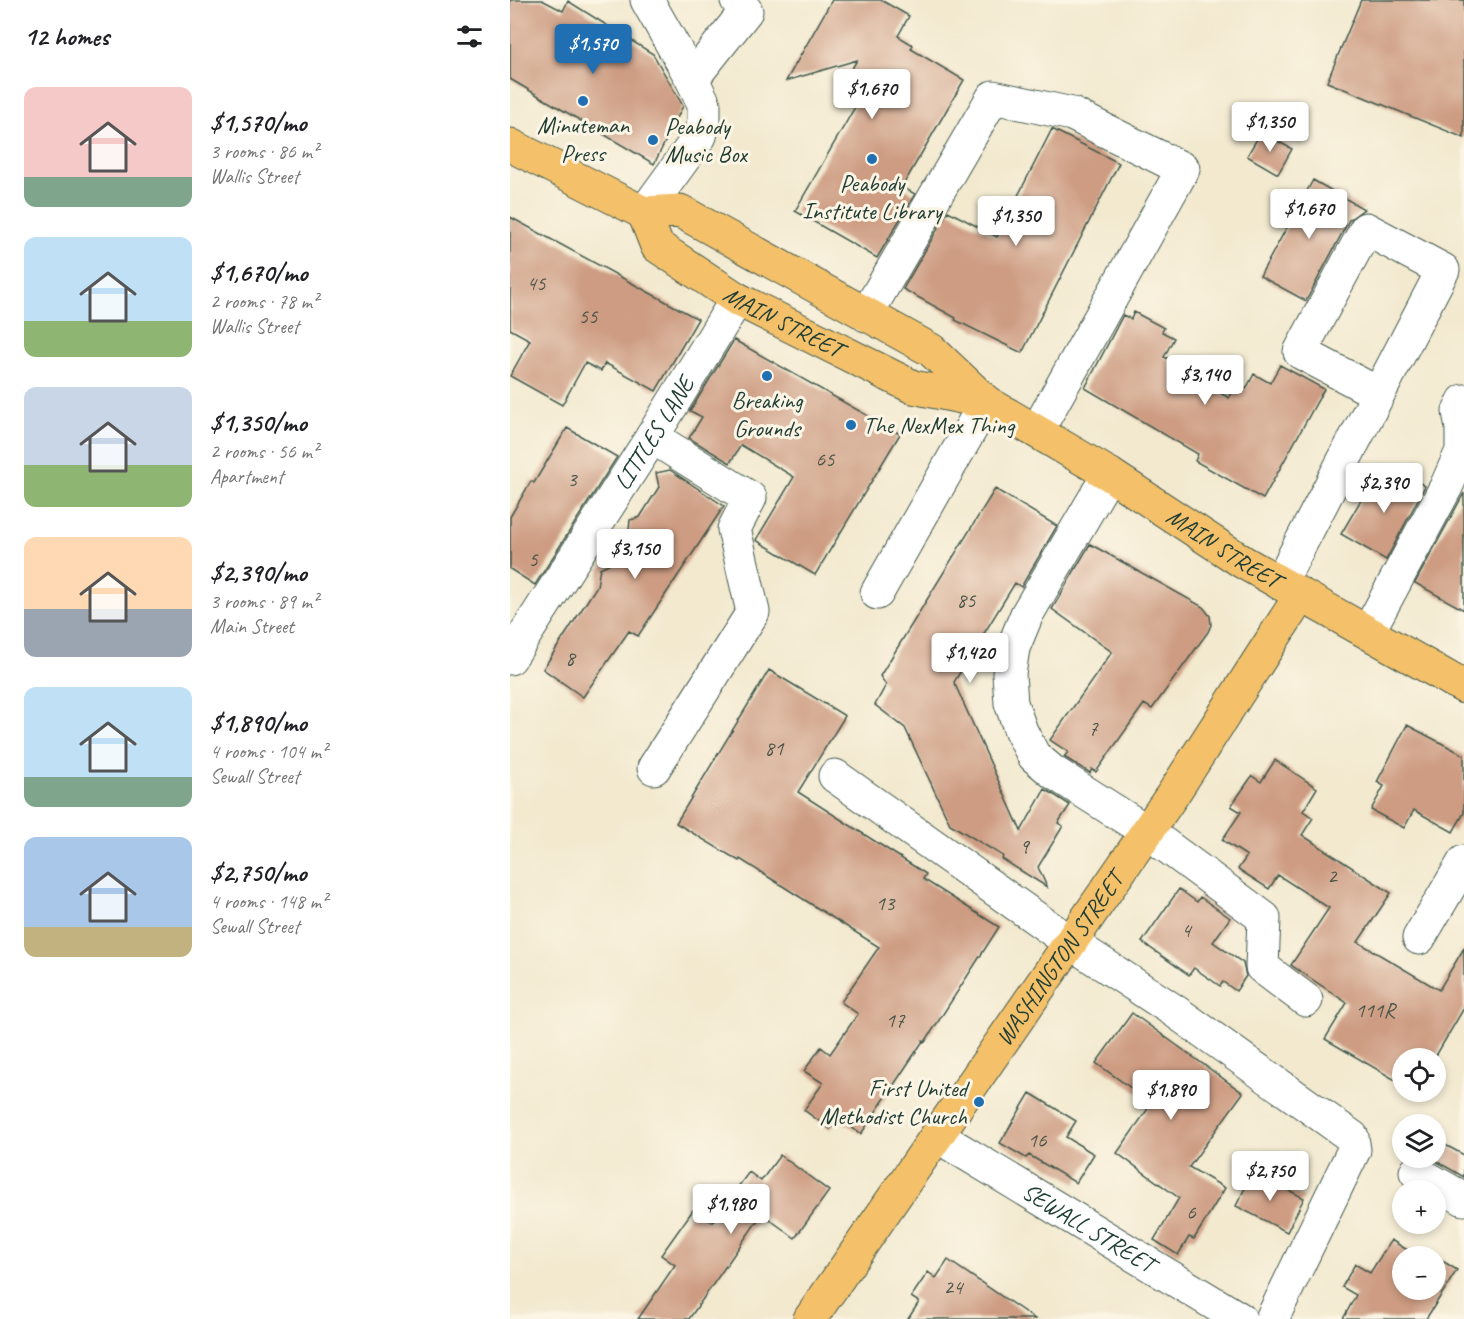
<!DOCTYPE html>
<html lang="en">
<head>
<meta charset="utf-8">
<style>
  body { margin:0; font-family:Caveat,sans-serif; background:#f6f6f6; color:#202124; height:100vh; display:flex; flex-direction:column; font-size:22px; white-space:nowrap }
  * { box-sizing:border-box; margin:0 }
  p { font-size:20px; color:#757577 }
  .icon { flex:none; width:33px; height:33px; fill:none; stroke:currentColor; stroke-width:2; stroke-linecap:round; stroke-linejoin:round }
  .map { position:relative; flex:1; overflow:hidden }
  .drawer { display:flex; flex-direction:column; background:#fff; width:510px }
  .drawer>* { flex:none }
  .buttons { position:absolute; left:882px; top:1048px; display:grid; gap:12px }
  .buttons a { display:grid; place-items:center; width:54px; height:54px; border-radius:50%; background:#fff; box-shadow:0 3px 9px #0003; font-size:30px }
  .price { position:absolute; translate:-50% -51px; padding:0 14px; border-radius:6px; background:#fff; color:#222; font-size:20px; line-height:39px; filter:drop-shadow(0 2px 3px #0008) }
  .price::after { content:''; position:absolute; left:50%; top:36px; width:18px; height:14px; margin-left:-9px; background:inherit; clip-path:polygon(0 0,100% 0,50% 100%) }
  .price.active { background:#1f6fb2; color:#fff }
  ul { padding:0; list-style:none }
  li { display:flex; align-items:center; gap:18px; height:150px; padding:0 24px }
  li span { display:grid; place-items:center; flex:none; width:168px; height:120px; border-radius:12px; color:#555 }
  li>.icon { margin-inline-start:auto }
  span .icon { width:72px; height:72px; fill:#fffc; stroke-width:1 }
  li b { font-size:26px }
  h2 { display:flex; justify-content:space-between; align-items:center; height:72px; padding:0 24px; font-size:26px }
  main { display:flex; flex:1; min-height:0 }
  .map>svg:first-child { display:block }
  .building { fill:#cd9c82; fill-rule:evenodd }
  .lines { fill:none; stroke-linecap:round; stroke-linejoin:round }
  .minor-casing { stroke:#3f574b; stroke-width:35 }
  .major-casing { stroke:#3f574b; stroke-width:35 }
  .minor { stroke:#fff; stroke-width:33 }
  .major { stroke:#f4c16a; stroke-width:33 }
  .poi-dot { fill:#1f6fb2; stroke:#fcf5e5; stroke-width:2 }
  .labels { text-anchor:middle; stroke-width:6; stroke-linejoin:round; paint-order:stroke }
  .number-label { font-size:21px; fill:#4a5548 }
  .poi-label { font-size:24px; fill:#1f3d34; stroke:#fcf5e5 }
  .street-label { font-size:24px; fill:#1f3d34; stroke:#fcf5e5 }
</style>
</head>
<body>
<main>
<section class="drawer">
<h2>12 homes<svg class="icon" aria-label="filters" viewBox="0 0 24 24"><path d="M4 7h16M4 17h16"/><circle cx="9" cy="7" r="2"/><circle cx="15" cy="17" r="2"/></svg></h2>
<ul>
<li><span style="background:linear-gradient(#f6c9c9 75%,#7fa58c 0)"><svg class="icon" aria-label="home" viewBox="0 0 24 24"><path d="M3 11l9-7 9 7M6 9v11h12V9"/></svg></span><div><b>$1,570/mo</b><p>3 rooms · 86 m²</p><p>Wallis Street</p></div></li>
<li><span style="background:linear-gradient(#bfe0f5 70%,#8fb573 0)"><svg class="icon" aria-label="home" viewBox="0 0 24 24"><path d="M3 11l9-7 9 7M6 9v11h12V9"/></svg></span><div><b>$1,670/mo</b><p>2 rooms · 78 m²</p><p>Wallis Street</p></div></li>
<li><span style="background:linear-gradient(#c9d6e8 65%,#8fb573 0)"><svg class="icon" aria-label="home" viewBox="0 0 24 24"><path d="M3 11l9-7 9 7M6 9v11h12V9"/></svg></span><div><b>$1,350/mo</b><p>2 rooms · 56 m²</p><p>Apartment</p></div></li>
<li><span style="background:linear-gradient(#ffd9b3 60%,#9aa5b1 0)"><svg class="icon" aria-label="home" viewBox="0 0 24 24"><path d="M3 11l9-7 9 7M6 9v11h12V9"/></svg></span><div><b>$2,390/mo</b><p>3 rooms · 89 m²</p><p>Main Street</p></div></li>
<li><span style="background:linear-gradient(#bfe0f5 75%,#7fa58c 0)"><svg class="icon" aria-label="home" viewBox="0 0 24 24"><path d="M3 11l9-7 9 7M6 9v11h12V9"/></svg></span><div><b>$1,890/mo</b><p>4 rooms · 104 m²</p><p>Sewall Street</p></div></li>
<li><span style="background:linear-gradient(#a9c7e8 75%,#c2b280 0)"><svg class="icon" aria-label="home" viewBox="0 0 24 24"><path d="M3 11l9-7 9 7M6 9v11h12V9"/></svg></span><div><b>$2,750/mo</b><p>4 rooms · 148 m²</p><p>Sewall Street</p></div></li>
</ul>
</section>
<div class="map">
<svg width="954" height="1319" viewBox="0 0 954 1319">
  <rect width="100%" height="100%" fill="#fcf5e5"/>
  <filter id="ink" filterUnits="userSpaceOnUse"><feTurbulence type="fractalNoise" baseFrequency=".0167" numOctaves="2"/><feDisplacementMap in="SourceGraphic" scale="12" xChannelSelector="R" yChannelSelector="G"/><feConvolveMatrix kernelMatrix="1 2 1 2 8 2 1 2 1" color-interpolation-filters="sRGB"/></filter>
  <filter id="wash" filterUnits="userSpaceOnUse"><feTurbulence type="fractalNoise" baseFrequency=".008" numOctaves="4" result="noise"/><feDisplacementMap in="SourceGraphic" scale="24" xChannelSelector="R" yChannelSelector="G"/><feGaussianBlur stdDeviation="1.35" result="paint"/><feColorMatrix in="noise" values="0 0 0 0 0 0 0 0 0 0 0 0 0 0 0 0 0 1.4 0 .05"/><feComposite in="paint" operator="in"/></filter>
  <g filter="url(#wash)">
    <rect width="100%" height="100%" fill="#f2e9cf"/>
    <g id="blocks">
      <path class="building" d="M 0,0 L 32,0 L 53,11 L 58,1 L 143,54 L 173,106 L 144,164 L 0,79 Z
        M 322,0 L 371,0 L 399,16 L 388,36 L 403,45 L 401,49 L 454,80 L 392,187 L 405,194 L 367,258 L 285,211 L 345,107 L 326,96 L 347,60 L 276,81 Z
        M 851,0 L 954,0 L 954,138 L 817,82 Z
        M 542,129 L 609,163 L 512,353 L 445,320 L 446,318 L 393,289 L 438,211 L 487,237 Z
        M 751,132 L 782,149 L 768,174 L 737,156 Z
        M 803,180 L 854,209 L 839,220 L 796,301 L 750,276 Z
        M 0,217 L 188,319 L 146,391 L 95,363 L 91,371 L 75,363 L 52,405 L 0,376 L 20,340 L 0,329 Z
        M 624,312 L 654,328 L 652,332 L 664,338 L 654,357 L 662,360 L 659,365 L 719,398 L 727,384 L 736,389 L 744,374 L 760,383 L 770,365 L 814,389 L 753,499 L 685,461 L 688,454 L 575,388 L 613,315 L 621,319 Z
        M 224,340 L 390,434 L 305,575 L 246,540 L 284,477 L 231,445 L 220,463 L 179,438 L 192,417 L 180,411 Z
        M 57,428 L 107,457 L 25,585 L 0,569 L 0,517 L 21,481 L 24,483 Z
        M 883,467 L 915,486 L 876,560 L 831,534 L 858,488 L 868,493 Z
        M 160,470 L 214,506 L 128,636 L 119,631 L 73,697 L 33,669 L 87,586 L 90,568 L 103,562 L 118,541 L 120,520 L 130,517 L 149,487 L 146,473 Z
        M 485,489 L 547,526 L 511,587 L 505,583 L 444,682 L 511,831 L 535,789 L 560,805 L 548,823 L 553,826 L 528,867 L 537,887 L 492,859 L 493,856 L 440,824 L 395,728 L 365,705 L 376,685 L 370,676 Z
        M 954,493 L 954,610 L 905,583 Z
        M 580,544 L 693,607 L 700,616 L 701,625 L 698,632 L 642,709 L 634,704 L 586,772 L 582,769 L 580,773 L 554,757 L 558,752 L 540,740 L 602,652 L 542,609 Z
        M 259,670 L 335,716 L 288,792 L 416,874 L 413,879 L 489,927 L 415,1042 L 413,1041 L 351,1134 L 328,1118 L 320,1129 L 294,1110 L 313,1083 L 294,1071 L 311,1047 L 320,1054 L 348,1014 L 331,1002 L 369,947 L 230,859 L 229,861 L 166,823 Z
        M 897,725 L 954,755 L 954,813 L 943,832 L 904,810 L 894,828 L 861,810 L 874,786 L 867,782 Z
        M 765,760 L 807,788 L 793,811 L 803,818 L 792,835 L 881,893 L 848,942 L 929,990 L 954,948 L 954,1008 L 924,1059 L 892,1059 L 892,1084 L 815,1039 L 837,1003 L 781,965 L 819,908 L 768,875 L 759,889 L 728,869 L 737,856 L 712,840 L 731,812 L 721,806 L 742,776 L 751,782 Z
        M 669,889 L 687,902 L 690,897 L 720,918 L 703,942 L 733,963 L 736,976 L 726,991 L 713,982 L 710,986 L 684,968 L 679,975 L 632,942 Z
        M 622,1013 L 733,1093 L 679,1167 L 715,1188 L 684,1239 L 679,1237 L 668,1255 L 644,1240 L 669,1198 L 607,1153 L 642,1103 L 586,1063 Z
        M 520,1093 L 566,1121 L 556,1137 L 584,1154 L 566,1183 L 519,1155 L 516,1158 L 490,1143 Z
        M 926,1140 L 954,1155 L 954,1177 L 926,1161 Z
        M 270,1155 L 319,1191 L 285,1238 L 252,1214 L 179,1319 L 128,1319 L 165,1265 L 151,1255 L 183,1210 L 202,1222 L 239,1172 L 251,1181 Z
        M 743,1172 L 794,1198 L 777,1232 L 726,1206 Z
        M 881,1240 L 907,1256 L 912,1248 L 947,1270 L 916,1319 L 833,1319 L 846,1295 L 832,1287 L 845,1264 L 860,1273 ZM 892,1257 L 926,1257 L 926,1290 L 892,1290 Z
        M 438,1260 L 525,1319 L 398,1319 L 409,1302 L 401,1297 L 418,1272 L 426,1278 Z"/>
    </g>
  </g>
  <g filter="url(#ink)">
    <use href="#blocks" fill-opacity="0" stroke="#3f574b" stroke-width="1.5"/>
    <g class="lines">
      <defs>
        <g id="minor">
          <path d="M 182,79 L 236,11 L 227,0"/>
          <path d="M 134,213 L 190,136 L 194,121 L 194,104 L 182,79 L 137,0"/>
          <path d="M 356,315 L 483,97 L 562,114 L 673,169 L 527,431"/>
          <path d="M 142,437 L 240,498 L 224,529 L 243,612 L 144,768"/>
          <path d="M 599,474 L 517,614 L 503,648 L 499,674 L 501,703 L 511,731 L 524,756 L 543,772 L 636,831 L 754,918 L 752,967 L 796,1000"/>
          <path d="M 770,583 L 933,270 L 856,229 L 790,352 L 867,393"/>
          <path d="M 367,593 L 476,402"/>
          <path d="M 858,632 L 936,487 L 952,451 L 952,429 L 949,411 L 954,401"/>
          <path id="s1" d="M 0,658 L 142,437 L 227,299"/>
          <path d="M 325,776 L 561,943 L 666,1012 L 842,1137 L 844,1150 L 762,1319"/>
          <path d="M 909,938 L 954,862"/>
          <path id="s2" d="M 427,1136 L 730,1319"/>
          <path d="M 906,1172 L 954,1199"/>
        </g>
        <g id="major">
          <path id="s3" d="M 0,145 L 134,213 L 170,211 L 421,350 L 476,402 L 599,474 L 733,562 L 954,687"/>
          <path id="s4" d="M 134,213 L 147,246 L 227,299 L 403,387 L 476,402"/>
          <path id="s5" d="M 300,1319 L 663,794 L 791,595"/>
        </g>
      </defs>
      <use href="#minor" class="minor-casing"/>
      <use href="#major" class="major-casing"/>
      <use href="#minor" class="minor"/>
      <use href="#major" class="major"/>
    </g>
  </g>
  <g class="poi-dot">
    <circle cx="73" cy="101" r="6"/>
    <circle cx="143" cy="140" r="6"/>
    <circle cx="362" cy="159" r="6"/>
    <circle cx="257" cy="376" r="6"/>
    <circle cx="341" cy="425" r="6"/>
    <circle cx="469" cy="1102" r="6"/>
  </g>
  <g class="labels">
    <g class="number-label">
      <text x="26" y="290">45</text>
      <text x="78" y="323">55</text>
      <text x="315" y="466">65</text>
      <text x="62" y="486">3</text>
      <text x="23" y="566">5</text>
      <text x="456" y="607">85</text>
      <text x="60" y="665">8</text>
      <text x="583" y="735">7</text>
      <text x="264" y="755">81</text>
      <text x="514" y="853">9</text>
      <text x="822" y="883">2</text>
      <text x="375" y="910">13</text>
      <text x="676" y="937">4</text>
      <text x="865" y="1017">111R</text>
      <text x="385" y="1027">17</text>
      <text x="527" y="1147">16</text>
      <text x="681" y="1219">6</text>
      <text x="443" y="1294">24</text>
    </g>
    <g class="poi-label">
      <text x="73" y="133">Minuteman<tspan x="73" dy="28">Press</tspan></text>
      <text x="155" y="134" text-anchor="start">Peabody<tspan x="155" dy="28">Music Box</tspan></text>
      <text x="362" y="191">Peabody<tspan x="362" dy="28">Institute Library</tspan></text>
      <text x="257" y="408">Breaking<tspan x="257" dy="28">Grounds</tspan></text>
      <text x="353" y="433" text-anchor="start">The NexMex Thing</text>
      <text x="457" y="1096" text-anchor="end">First United<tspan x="457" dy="28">Methodist Church</tspan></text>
    </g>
    <g class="street-label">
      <text dy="8" stroke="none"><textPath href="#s4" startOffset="183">MAIN STREET</textPath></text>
      <text dy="8" stroke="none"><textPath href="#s1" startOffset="267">LITTLES LANE</textPath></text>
      <text dy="8" stroke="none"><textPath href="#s3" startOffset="828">MAIN STREET</textPath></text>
      <text dy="8" stroke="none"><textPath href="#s5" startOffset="438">WASHINGTON STREET</textPath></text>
      <text dy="8" stroke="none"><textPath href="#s2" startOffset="177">SEWALL STREET</textPath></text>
    </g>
  </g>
</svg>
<div class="buttons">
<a><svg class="icon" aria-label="locate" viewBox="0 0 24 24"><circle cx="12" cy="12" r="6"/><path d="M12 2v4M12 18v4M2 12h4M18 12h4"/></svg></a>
<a><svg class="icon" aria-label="layers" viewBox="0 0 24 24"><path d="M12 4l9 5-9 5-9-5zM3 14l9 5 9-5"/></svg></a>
<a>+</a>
<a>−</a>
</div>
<b class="price active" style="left:83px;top:75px">$1,570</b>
<b class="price" style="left:362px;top:120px">$1,670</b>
<b class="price" style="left:760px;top:153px">$1,350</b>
<b class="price" style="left:799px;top:240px">$1,670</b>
<b class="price" style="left:506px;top:247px">$1,350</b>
<b class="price" style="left:695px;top:406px">$3,140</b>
<b class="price" style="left:874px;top:514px">$2,390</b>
<b class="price" style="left:125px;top:580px">$3,150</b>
<b class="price" style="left:460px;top:684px">$1,420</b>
<b class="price" style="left:661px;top:1121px">$1,890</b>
<b class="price" style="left:760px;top:1202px">$2,750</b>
<b class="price" style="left:221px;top:1235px">$1,980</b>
</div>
</main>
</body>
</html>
